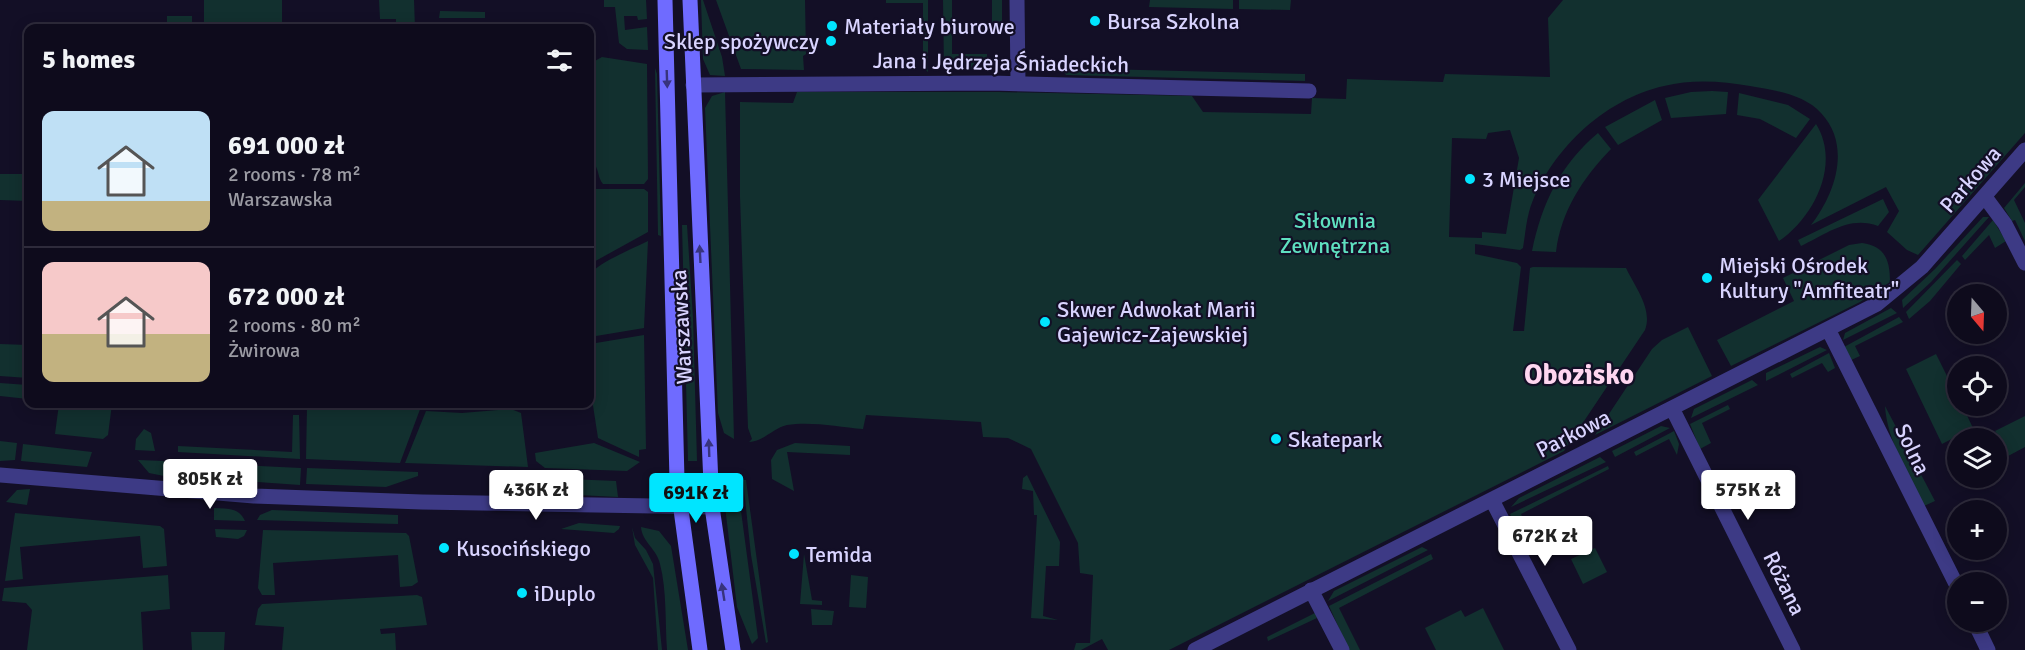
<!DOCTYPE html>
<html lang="en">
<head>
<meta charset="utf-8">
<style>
  body { margin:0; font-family:Signika,sans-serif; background:#171425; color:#f1f3f6; height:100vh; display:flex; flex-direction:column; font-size:22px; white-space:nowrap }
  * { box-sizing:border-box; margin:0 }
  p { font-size:20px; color:#9b9ba3 }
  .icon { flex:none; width:33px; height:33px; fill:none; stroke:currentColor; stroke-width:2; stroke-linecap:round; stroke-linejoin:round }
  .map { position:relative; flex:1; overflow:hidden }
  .details { position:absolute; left:24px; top:24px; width:570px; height:384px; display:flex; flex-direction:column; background:#0e0b1c; border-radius:12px; box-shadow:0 3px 15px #0003,0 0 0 2px #2e2b3b }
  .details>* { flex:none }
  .needle { width:39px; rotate:161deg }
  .buttons { position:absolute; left:1947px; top:284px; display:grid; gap:12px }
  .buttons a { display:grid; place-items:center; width:60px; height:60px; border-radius:50%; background:#0e0b1c; box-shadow:0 3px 15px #0003,0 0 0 2px #2e2b3b; font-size:30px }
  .price { position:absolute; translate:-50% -51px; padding:0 14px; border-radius:6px; background:#fff; color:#222; font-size:20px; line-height:39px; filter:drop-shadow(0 2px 3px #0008) }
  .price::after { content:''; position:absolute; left:50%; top:36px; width:18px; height:14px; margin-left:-9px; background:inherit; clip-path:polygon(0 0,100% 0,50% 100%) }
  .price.active { background:#00e5ff; color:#111 }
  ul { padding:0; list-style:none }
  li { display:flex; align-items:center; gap:18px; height:150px; padding:0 18px }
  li+li { border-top:2px solid #2e2b3b }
  li span { display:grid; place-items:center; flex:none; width:168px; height:120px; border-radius:12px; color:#555 }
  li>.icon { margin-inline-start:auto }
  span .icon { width:72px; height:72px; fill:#fffc; stroke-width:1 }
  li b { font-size:26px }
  h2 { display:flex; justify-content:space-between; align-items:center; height:72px; padding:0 18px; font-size:26px }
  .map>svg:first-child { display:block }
  .green { fill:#12302f; fill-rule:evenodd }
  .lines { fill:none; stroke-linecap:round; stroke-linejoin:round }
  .street { stroke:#3d3a85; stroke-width:15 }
  .secondary { stroke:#6f6bff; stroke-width:15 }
  .oneway { fill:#38347d }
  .poi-dot { fill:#00e5ff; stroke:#130f26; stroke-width:2 }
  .labels { text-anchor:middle; stroke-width:4.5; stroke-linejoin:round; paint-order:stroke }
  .poi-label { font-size:22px; fill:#d9d4ff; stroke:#130f26; text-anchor:start }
  .street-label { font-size:22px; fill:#d9d4ff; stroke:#130f26 }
  .park-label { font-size:22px; fill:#5fe0c0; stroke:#130f26 }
  .district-label { font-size:28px; font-weight:bold; fill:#ffd6f0; stroke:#130f26 }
</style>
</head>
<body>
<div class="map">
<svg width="2025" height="650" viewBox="0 0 2025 650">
  <rect width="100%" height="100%" fill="#130f26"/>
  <path class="green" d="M 204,0 L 282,0 L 282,28 L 204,28 Z
    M 379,0 L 414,0 L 415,28 L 396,28 L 396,19 L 380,19 Z
    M 604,0 L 646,0 L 647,19 L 638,20 L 637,16 L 624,16 L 625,30 L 647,27 L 648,50 L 627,49 L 619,43 L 615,7 L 604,7 Z
    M 701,0 L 703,0 L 722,57 L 725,76 L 710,75 L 703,59 Z
    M 716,0 L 805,0 L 806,54 L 803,56 L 804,70 L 741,69 Z
    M 886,0 L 928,0 L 928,72 L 923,68 L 923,3 L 886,3 Z
    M 943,0 L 952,0 L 952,54 L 987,54 L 987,69 L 944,69 Z
    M 992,0 L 1002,0 L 1002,26 L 992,26 Z
    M 1150,0 L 1233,0 L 1233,9 L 1149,7 Z
    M 1239,0 L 1291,0 L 1290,10 L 1239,9 Z
    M 1563,0 L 2025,0 L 2025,133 L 1918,255 L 1907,250 L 1887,232 L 1899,211 L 1886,187 L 1811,225 C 1835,194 1852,146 1821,113 C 1804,94 1773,90 1750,86 C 1722,81 1692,79 1664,86 C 1604,99 1547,153 1529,212 C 1526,223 1525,236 1523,248 L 1520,250 L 1475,244 L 1475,254 L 1517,263 L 1521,267 L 1513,331 L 1524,331 L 1530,268 L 1533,267 L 1626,268 C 1635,287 1653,309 1645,330 L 1564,451 L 1169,650 L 1108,650 L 1102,639 L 1081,650 L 1074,650 L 1076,643 L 1090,643 L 1093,575 L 1080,573 L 1078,543 L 1031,449 L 1008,438 L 983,437 L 981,422 L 866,415 L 863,429 C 839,427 811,421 787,425 C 773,428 763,442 749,442 L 752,439 L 748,428 L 740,197 L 740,102 L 793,103 L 797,92 L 999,92 L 1192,96 L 1203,112 L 1311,114 L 1312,98 L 1346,99 L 1347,79 L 1443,82 L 1445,74 L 1550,77 L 1548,18 ZM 1510,130 L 1519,158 L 1506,234 L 1482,232 L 1482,238 L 1449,237 L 1452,138 L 1486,139 L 1488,133 Z
    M 440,11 L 485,12 L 485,18 L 439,18 Z
    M 167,16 L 192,16 L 192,28 L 167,28 Z
    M 602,57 L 647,64 L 648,179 L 644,184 L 603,184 C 598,178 599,171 595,165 L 593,62 Z
    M 655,68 L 657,74 L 661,236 L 658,235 Z
    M 1061,68 L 1305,74 L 1305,81 L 1066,75 Z
    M 1712,91 L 1728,92 L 1726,114 L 1671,118 L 1665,98 L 1691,92 Z
    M 725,92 L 734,439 L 724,433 L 718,413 L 705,108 L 712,96 Z
    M 1739,93 L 1788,105 L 1810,119 L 1796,138 L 1760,119 L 1737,115 Z
    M 1655,100 L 1662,120 L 1618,145 L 1605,127 Z
    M 1816,124 C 1841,164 1814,217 1779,241 L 1758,200 Z
    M 1598,133 L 1611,149 C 1583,178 1561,211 1556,252 L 1532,251 C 1542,203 1560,165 1598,133 Z
    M 0,174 L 28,174 L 28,201 L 0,200 Z
    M 2025,183 L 2025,187 L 2014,200 L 2025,223 L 2025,241 L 2015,220 L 2012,221 L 2004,208 Z
    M 590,189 L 644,189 L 648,192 L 648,232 L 590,264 Z
    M 1883,199 L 1889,212 L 1878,226 C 1850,215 1826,234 1801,246 L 1798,240 Z
    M 1983,217 L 1989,217 L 1931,282 L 1903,308 L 1902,300 L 1935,269 Z
    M 1993,220 L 2006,241 L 1995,248 L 1989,235 L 1965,260 L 1962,256 Z
    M 682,225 L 687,225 L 693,318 L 697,461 L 688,461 Z
    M 648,241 L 644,328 L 596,336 C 589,327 590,315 590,304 C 590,295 587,283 590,275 C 595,264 636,247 648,241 Z
    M 1862,243 C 1885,246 1890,260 1890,282 L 1860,302 L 1731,366 L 1717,340 L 1794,301 L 1783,278 L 1849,245 Z
    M 1957,260 L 1961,264 L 1930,301 L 1909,319 L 1906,312 Z
    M 1891,308 L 1897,313 L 1843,340 L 1845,333 Z
    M 1899,317 L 1903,322 L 1855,346 L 1860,356 L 1849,361 L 1844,347 Z
    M 1688,327 L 1712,376 L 1595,435 L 1652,349 L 1662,340 Z
    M 644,335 L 646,449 L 639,450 L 639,457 L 598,438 L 590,386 L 590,344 Z
    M 0,344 L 28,345 L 28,378 L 0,376 Z
    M 1820,347 L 1827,350 L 1766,381 L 1766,373 Z
    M 1829,353 L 1835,368 L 1828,372 L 1822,363 L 1792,378 L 1790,374 Z
    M 1936,354 L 1957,396 L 1958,405 L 1962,405 L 1973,428 L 1942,444 L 1906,369 Z
    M 1752,380 L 1758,385 L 1691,418 L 1694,409 Z
    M 0,383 L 28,385 L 28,399 L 0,396 Z
    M 59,404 L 112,404 L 108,435 L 103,439 L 55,434 Z
    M 315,404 L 422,404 L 400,463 L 306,459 L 307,407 Z
    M 1728,405 L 1730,409 L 1702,423 L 1711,443 L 1700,449 L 1690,424 Z
    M 1885,406 L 1935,501 L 1924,506 C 1909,475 1887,441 1885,406 Z
    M 511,409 L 521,413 L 528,467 L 405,463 L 426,411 L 462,413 Z
    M 293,415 L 299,415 L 300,459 L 178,452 L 178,446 L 292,452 Z
    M 2025,416 L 2025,447 L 1997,462 L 1997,444 L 2002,441 L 1995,431 Z
    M 1661,426 L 1670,428 L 1615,457 L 1612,451 Z
    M 144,429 L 151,433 L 155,451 L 135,450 L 136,439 Z
    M 1674,431 L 1679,444 L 1677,455 L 1669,439 L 1636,456 L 1634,452 Z
    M 0,441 L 17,443 L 15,460 L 0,461 Z
    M 594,443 L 640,462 L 627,471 L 545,468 L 536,461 L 535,453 Z
    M 795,443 L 850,446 L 850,455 L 787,452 L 794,491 L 772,479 L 771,460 L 777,450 Z
    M 23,444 L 92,452 L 87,467 L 21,461 Z
    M 1600,457 L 1606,462 L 1511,507 L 1519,498 Z
    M 138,460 L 164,461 L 164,476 L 149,473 Z
    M 168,462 L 203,463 L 202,478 L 168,475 Z
    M 216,464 L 301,468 L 300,485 L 215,479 Z
    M 1608,466 L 1609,469 L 1521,514 L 1530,534 L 1520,539 L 1510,514 Z
    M 307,468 L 418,472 L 418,476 L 386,487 L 306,484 Z
    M 1027,475 L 1060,542 L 1059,566 L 1046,566 L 1043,616 L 1058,620 L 1031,618 L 1037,515 L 1034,515 L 1033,491 L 1022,489 L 1023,478 Z
    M 499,476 L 616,481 L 618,497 L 539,493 L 499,479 Z
    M 743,480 L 746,480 L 768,642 L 766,643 L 751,555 Z
    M 722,481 L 737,481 L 758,638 L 752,644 L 737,607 Z
    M 30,489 L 27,505 L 6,502 L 17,490 Z
    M 214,508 C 227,509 239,507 245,521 L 214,520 Z
    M 272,510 L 398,515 L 398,524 L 257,520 L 260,515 Z
    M 15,513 L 160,526 L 164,529 L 167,566 L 143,568 L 140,536 L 20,547 L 23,579 L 5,581 Z
    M 579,523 L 620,526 L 619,529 L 614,533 L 561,529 Z
    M 632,527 L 635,538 L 646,550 L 653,564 L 662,650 L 658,650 L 653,578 L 635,545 Z
    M 641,527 L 659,531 L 671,546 L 688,650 L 667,650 C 665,622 667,591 660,564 C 657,549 642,542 641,527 Z
    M 215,529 L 247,530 L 244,536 L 238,539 L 216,537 Z
    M 263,530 L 406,533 L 409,536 L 418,582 L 412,586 L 400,587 L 398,555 L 273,563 L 275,595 L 262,595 L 258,588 Z
    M 1422,547 L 1428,550 L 1328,601 L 1334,591 Z
    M 1595,548 L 1607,572 L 1583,584 L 1571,559 Z
    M 804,554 L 812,600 L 822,601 L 822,605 L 800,604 Z
    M 1431,554 L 1433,559 L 1339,608 L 1360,650 L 1349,650 L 1329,606 Z
    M 168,575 L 170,609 L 141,612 L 143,650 L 27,650 L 32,610 L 26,603 L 2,601 L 4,588 Z
    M 851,575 L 868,577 L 866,608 L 849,607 Z
    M 417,595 L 422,597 L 427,625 L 380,629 L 381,634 L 395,633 L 396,650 L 282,650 L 284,627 L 255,625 L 258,609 L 262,604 Z
    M 1483,608 L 1504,650 L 1436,650 L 1425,628 L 1461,610 L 1465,617 Z
    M 811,609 L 834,611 L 832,625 L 812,625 Z
    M 1315,613 L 1317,618 L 1268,641 L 1267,637 Z
    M 191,632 L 225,632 L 224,650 L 192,650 Z"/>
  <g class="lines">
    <path class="street" d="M 1017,0 L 1018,83
      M 693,85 L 991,83 L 1309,91
      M 1985,197 L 2005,224 L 2025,263
      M 1828,329 L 1958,588
      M 1672,408 L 1793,650
      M 0,475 L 254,496 L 422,502 L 712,507
      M 1492,500 L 1569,650
      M 1311,590 L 1342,650
      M 1974,621 L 1988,650
      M 1195,650 L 1877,304 L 1922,267 L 2025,150"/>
    <path class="secondary" d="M 665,0 L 677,480 L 700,650
      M 690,0 L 712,507 L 733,650"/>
  </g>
  <defs><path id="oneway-solid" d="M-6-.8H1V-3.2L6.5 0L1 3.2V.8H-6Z" transform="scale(1.5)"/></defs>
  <g class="oneway">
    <use href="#oneway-solid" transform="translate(667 79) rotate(88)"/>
    <use href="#oneway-solid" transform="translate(700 254) rotate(-93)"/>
    <use href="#oneway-solid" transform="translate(709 448) rotate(-92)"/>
    <use href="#oneway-solid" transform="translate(723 592) rotate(-99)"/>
  </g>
  <g class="poi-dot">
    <circle cx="1095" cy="21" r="6"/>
    <circle cx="832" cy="26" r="6"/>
    <circle cx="831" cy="41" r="6"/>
    <circle cx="1470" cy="179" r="6"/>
    <circle cx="1707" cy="278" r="6"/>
    <circle cx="1045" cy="322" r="6"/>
    <circle cx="1276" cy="439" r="6"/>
    <circle cx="444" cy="548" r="6"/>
    <circle cx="794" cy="554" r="6"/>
    <circle cx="522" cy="593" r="6"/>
  </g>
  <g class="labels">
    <g class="poi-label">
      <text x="1107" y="29">Bursa Szkolna</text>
      <text x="844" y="34">Materiały biurowe</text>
      <text x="819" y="49" text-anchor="end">Sklep spożywczy</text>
      <text x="1482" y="187">3 Miejsce</text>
      <text x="1719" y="273">Miejski Ośrodek<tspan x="1719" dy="25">Kultury "Amfiteatr"</tspan></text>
      <text x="1057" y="317">Skwer Adwokat Marii<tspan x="1057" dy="25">Gajewicz-Zajewskiej</tspan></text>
      <text x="1288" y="447">Skatepark</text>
      <text x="456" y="556">Kusocińskiego</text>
      <text x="806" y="562">Temida</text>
      <text x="534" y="601">iDuplo</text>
    </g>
    <g class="street-label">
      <text transform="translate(1001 62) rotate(1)" y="8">Jana i Jędrzeja Śniadeckich</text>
      <text transform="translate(1970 179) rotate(-49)" y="8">Parkowa</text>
      <text transform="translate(681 327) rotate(-93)" y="8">Warszawska</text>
      <text transform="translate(1573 433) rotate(-27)" y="8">Parkowa</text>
      <text transform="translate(1913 449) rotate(64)" y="8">Solna</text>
      <text transform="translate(1785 583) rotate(64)" y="8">Różana</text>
    </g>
    <g class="park-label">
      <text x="1335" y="228">Siłownia<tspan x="1335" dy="25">Zewnętrzna</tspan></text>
    </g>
    <g class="district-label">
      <text x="1579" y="384">Obozisko</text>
    </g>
  </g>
</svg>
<div class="buttons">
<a><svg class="needle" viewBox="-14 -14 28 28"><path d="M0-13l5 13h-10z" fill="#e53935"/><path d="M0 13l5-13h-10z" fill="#9b9ba3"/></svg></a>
<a><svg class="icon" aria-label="locate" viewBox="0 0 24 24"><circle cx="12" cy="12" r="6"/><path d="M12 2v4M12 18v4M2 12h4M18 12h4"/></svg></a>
<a><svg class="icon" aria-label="layers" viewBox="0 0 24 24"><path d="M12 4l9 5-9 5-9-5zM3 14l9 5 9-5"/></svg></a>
<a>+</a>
<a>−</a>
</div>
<b class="price" style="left:210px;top:510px">805K zł</b>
<b class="price" style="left:536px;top:521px">436K zł</b>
<b class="price" style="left:1748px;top:521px">575K zł</b>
<b class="price active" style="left:696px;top:524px">691K zł</b>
<b class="price" style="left:1545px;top:567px">672K zł</b>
<section class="details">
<h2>5 homes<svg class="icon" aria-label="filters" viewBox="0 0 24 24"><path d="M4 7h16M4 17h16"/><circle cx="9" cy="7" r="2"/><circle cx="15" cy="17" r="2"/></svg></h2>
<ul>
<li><span style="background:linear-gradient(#bfe0f5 75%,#c2b280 0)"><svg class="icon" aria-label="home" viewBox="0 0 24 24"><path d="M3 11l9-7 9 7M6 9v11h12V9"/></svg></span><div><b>691 000 zł</b><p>2 rooms · 78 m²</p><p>Warszawska</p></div></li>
<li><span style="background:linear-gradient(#f6c9c9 60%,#c2b280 0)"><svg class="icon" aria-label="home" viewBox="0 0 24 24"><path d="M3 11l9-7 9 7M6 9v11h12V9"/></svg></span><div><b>672 000 zł</b><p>2 rooms · 80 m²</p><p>Żwirowa</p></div></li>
</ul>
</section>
</div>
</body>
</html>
